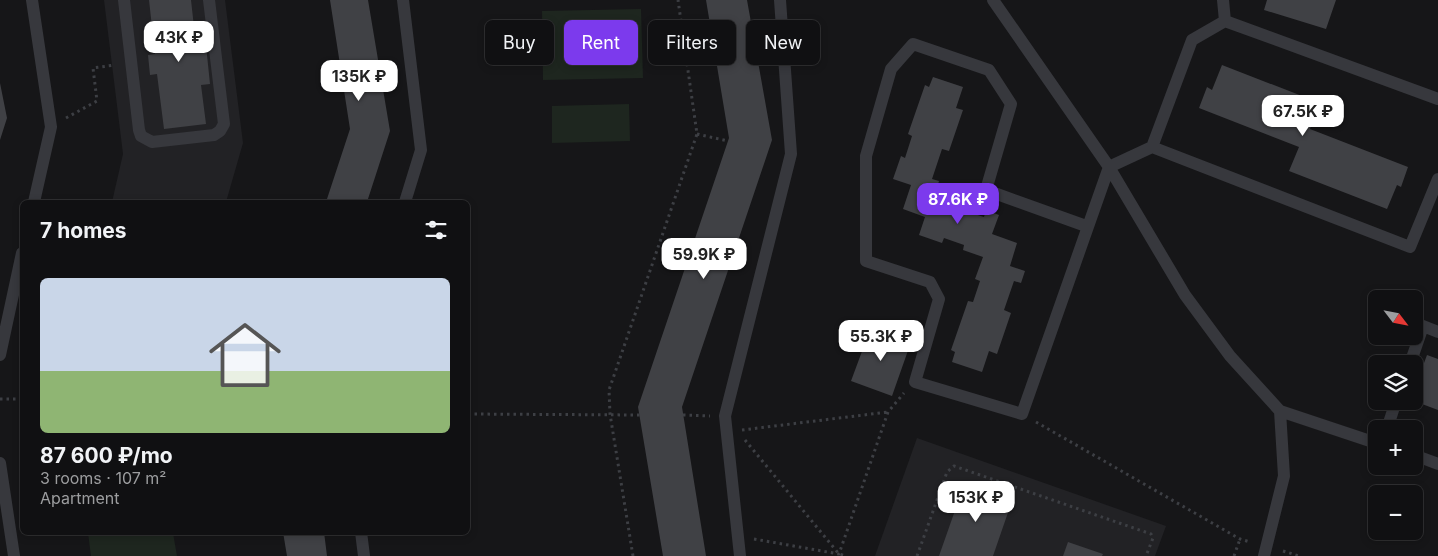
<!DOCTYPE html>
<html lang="en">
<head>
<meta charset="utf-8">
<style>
  body { margin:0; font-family:Inter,sans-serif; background:#19191b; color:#f1f3f6; height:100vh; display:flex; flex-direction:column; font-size:19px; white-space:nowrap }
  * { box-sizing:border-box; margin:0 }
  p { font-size:16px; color:#9c9d9f }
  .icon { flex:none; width:28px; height:28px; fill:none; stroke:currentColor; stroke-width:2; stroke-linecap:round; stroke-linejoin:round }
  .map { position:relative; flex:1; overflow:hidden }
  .sheet { position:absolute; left:20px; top:200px; width:450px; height:335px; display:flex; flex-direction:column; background:#101012; border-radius:8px; box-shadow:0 2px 8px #0003,0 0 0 1px #303032 }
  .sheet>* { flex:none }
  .guide { position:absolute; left:485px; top:20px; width:475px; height:45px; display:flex; gap:10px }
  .needle { width:32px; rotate:122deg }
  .controls { position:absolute; left:1368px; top:290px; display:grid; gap:10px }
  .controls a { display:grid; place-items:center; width:55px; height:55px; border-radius:8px; background:#101012; box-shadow:0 2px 8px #0003,0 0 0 1px #303032; font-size:25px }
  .price { position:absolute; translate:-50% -42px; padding:0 11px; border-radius:10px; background:#fff; color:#222; font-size:16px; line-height:32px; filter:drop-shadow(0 1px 2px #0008) }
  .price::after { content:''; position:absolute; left:50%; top:30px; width:15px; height:11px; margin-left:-8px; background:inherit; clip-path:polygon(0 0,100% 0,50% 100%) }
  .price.current { background:#7c3aed; color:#fff }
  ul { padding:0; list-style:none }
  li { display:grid; align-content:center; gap:10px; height:265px; padding:0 20px }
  li span { display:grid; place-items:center; height:155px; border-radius:8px; color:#555 }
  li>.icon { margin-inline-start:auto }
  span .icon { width:90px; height:90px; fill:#fffc; stroke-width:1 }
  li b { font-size:21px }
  h2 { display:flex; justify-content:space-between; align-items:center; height:60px; padding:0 20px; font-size:21px }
  .chip { padding:0 18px; border-radius:8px; background:#101012; box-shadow:0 2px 8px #0003,0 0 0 1px #303032; font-size:18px; line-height:45px }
  .chip.current { background:#7c3aed; color:#fff }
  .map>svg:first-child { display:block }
  .built { fill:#222225 }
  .green { fill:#1e261f }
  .building { fill:#404145 }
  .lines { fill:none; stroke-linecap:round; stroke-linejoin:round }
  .path { stroke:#3d3f44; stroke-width:3; stroke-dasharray:2.5 4; stroke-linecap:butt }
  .service { stroke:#37383d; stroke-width:12 }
</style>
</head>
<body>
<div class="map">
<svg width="1438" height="556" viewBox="0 0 1438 556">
  <rect width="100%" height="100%" fill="#161618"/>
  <path class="built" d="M 104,0 L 225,0 L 243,143 L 226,202 L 112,202 L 123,154 Z
    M 917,438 L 1166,526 L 1155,556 L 875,556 Z"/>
  <path class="green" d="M 641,9 L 643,78 L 543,80 L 542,11 Z
    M 629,104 L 630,141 L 552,143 L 552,106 Z
    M 88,533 L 173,533 L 177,556 L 91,556 Z"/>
  <path class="building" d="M 149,0 L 191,0 L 194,27 L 204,26 L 210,84 L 201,85 L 206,124 L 164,129 L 157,74 L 150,75 L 148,55 L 155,54 Z
    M 330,0 L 368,0 L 390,131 L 367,202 L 326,202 L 350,129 Z
    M 706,0 L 747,0 L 772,140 L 682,407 L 706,556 L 663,556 L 638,407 L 729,138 Z
    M 1267,0 L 1336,0 L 1326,29 L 1264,10 Z
    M 1222,65 L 1320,103 L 1310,129 L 1408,167 L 1401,187 L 1397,185 L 1387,209 L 1289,171 L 1299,147 L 1199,108 L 1207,87 L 1212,90 Z
    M 933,77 L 963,87 L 956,108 L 963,110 L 949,151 L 942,149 L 932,179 L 939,181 L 935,194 L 946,197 L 943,204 L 984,217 L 986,210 L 999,215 L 992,234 L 1017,243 L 1010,266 L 1025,271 L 1021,283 L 1014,281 L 1004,310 L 1011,313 L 997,354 L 989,351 L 982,372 L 952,362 L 955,352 L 951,350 L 968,301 L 973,302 L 980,281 L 975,279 L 983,257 L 963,250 L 964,245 L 944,238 L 942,243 L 919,235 L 925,217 L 903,209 L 911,185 L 893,179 L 901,156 L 905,158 L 912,136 L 908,134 L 925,85 L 929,87 Z
    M 0,83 L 7,118 L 0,140 Z
    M 871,327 L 911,342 L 892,396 L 851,381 Z
    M 1427,355 L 1438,359 L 1438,410 L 1414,401 L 1414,390 Z
    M 965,482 L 1013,498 L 993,556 L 939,556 Z
    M 283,532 L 324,532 L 327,556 L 287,556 Z
    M 1068,542 L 1103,554 L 1102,556 L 1063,556 Z"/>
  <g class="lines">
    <path class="path" d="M 66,118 L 97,101 L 93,68 L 115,65
      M 697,134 L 728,141
      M 0,399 L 22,399
      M 468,414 L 640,415
      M 683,415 L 710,416
      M 1036,422 L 1240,539 L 1250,542
      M 742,430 L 888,412
      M 745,440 L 839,554 L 846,556
      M 754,539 L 839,554 L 888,412 L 904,393
      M 1283,551 L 1299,556
      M 633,556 L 610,414 L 609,390 L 697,134 L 678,0
      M 917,556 L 947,472 L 954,466 L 1151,534 L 1153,538 L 1146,556
      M 1234,556 L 1240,539"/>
    <path class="service" d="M 32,0 L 51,127 L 34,202
      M 124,0 L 139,130 L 141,136 L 152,142 L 214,135 L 220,131 L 224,124 L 209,0
      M 403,0 L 421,150 L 405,202
      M 993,0 L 1109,167 L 1185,295 L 1230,356 L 1280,411 L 1376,443
      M 1225,21 L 1438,99
      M 1152,147 L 1410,247 L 1438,179
      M 1086,226 L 986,190 L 1011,104 L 989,70 L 913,44 L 891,69 L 866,156 L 866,261 L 930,282 L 939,299 L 915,382 L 1022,414 L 1109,167 L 1152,147 L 1192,40 L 1225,21 L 1223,0
      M 0,355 L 22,253
      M 1410,364 L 1423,326 L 1438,332
      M 1387,429 L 1396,401
      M 1414,455 L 1438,464
      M 0,463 L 14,556
      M 361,532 L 364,556
      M 740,556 L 725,416 L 791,154 L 780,0
      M 1264,556 L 1284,476 L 1280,411"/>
  </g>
</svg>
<div class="controls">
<a><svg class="needle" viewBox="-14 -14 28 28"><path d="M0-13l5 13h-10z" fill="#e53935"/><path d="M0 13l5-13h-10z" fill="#9c9d9f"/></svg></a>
<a><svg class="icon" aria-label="layers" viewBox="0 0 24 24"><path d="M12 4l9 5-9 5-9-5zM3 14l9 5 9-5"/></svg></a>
<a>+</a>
<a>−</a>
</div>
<b class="price" style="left:179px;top:63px">43K ₽</b>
<b class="price" style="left:359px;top:102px">135K ₽</b>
<b class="price" style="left:1303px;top:137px">67.5K ₽</b>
<b class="price current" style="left:958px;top:225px">87.6K ₽</b>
<b class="price" style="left:704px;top:280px">59.9K ₽</b>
<b class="price" style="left:881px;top:362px">55.3K ₽</b>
<b class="price" style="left:976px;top:523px">153K ₽</b>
<div class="guide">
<a class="chip">Buy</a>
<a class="chip current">Rent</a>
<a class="chip">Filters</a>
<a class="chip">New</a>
</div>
<section class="sheet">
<h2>7 homes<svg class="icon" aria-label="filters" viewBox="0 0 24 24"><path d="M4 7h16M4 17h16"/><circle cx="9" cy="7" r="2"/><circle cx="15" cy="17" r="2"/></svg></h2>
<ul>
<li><span style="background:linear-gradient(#c9d6e8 60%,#8fb573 0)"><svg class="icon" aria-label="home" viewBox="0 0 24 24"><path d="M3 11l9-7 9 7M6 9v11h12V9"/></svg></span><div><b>87 600 ₽/mo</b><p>3 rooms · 107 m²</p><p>Apartment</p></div></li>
</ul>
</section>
</div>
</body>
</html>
